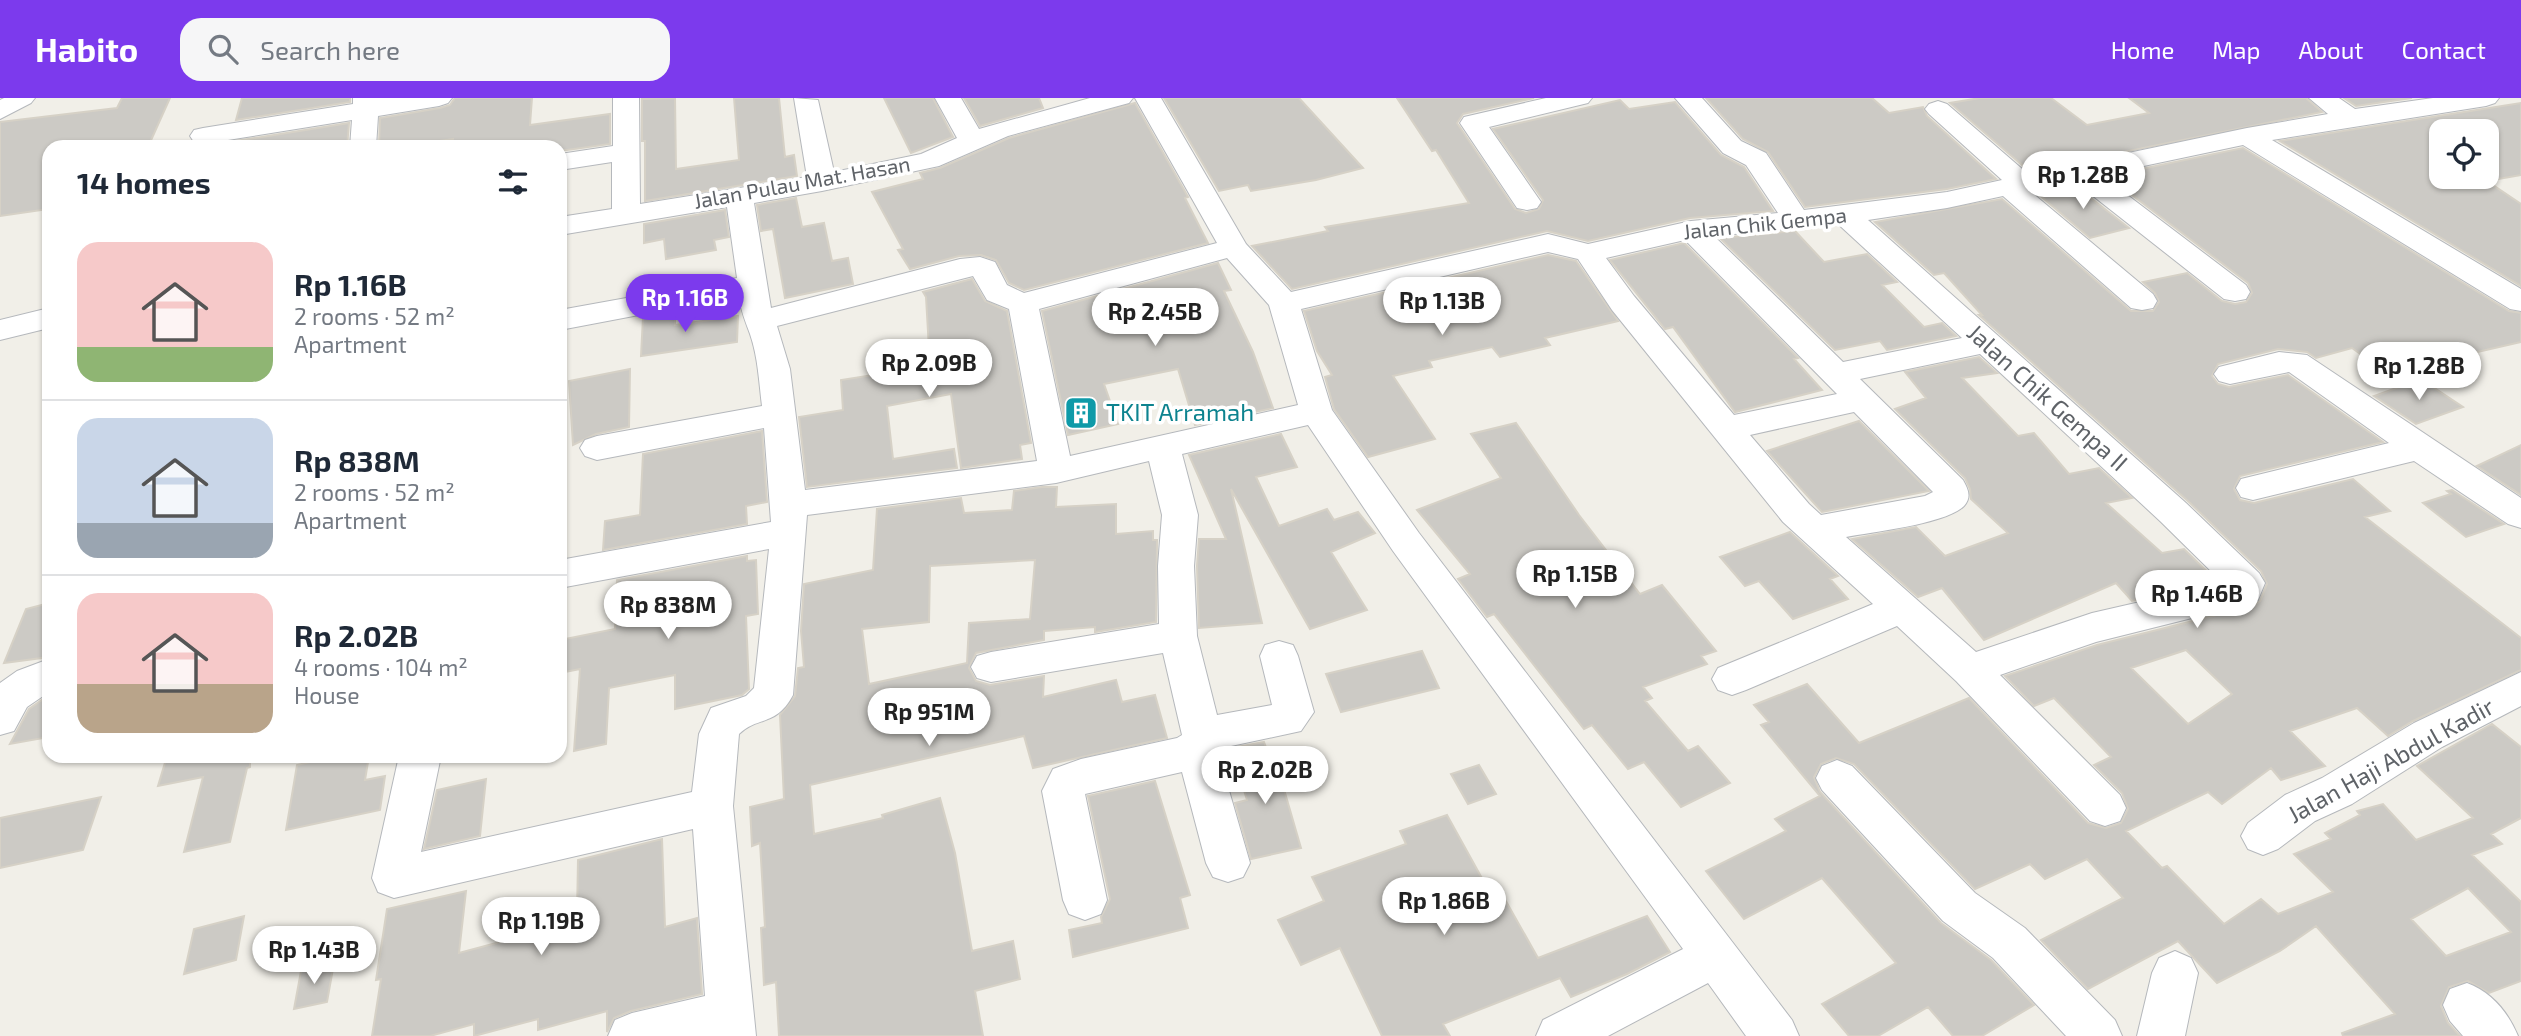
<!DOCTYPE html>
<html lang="en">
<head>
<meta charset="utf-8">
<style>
  body { margin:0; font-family:"Exo 2",sans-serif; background:#f6f6f7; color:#1f2937; height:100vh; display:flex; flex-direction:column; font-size:26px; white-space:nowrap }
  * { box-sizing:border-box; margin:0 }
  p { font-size:23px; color:#747a83 }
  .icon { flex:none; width:38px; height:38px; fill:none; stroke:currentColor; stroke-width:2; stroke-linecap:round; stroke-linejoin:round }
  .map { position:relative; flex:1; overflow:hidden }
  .details { position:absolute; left:42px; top:42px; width:525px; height:623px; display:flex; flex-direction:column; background:#fff; border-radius:21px; box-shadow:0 2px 5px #0004 }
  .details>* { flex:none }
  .controls { position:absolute; left:2429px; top:21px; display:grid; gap:14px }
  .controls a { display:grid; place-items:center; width:70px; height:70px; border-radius:14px; background:#fff; box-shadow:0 2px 5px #0004; font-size:35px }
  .price { position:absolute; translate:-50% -60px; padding:0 16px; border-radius:24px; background:#fff; color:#222; font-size:23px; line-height:46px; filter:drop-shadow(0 2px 4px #0008) }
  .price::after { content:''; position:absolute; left:50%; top:42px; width:21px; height:16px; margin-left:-10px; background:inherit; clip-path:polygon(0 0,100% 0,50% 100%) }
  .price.current { background:#7c3aed; color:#fff }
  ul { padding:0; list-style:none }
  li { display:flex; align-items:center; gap:21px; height:175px; padding:0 35px }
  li+li { border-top:2px solid #e0e1e3 }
  li span { display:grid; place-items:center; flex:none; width:196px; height:140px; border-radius:21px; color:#555 }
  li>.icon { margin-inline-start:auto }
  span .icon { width:84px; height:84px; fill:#fffc; stroke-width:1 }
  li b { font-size:30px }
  h2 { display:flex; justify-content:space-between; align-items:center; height:84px; padding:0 35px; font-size:30px }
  header { display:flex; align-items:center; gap:42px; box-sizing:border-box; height:98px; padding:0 35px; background:#7c3aed; color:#fff }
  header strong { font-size:33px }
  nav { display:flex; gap:38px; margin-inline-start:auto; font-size:24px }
  .search { width:490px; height:63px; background:#f6f6f7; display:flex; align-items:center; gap:18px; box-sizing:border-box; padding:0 24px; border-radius:21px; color:#747a83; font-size:26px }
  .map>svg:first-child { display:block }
  .building { fill:#cccac5; stroke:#d6d1c6; stroke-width:2; fill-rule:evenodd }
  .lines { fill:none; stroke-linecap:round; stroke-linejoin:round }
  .minor-casing { stroke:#b5b8bc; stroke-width:2 }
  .minor { fill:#fff; fill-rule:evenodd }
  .labels { text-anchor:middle; stroke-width:7; stroke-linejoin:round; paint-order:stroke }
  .far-street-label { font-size:21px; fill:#5f6368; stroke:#fff }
  .street-label { font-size:24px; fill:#5f6368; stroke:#fff }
  .culture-label { font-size:24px; fill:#0d838f; stroke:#fff; text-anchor:start }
</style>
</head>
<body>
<header>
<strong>Habito</strong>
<div class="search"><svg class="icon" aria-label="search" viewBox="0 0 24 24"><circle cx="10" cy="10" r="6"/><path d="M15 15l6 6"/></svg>Search here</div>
<nav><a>Home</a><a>Map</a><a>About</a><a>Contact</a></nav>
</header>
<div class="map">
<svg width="2521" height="938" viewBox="0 0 2521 938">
  <rect width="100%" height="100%" fill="#f1efe8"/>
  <path class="building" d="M 122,0 L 170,0 L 148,49 L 49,49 L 49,111 L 0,118 L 0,24 L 117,10 Z
    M 242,0 L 350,0 L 350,4 L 236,22 Z
    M 455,0 L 532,0 L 530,27 L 610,16 L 610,46 L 567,52 L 560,52 L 560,49 L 452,49 L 453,41 L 400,49 L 379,49 L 380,20 L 440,10 L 450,7 Z
    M 675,0 L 676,71 L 739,62 L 734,0 L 779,0 L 785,59 L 794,57 L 797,78 L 645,103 L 645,43 L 642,43 L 642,1 Z
    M 884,0 L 933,0 L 953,39 L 911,55 Z
    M 964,0 L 1039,0 L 1043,10 L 980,28 Z
    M 1164,0 L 1299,0 L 1363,70 L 1316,82 L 1251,93 L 1248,87 L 1219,93 Z
    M 1397,0 L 1534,0 L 1463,16 L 1457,25 L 1515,111 L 1526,115 L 1539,111 L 1543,102 L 1493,31 L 1620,2 L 1629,11 L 1675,4 L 1721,57 L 1744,69 L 1773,113 L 1690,120 L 1588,143 L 1547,133 L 1292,191 L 1252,148 L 1328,133 L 1325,129 L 1469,105 L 1436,52 L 1432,53 Z
    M 1706,0 L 1872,0 L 1889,15 L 1923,9 L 1927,18 L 1996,81 L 1947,91 L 1805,109 L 1768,54 L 1743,41 Z
    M 1980,0 L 2051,0 L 2087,27 L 2149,15 L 2129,0 L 2306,0 L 2322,14 L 2029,73 L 1950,5 Z
    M 2344,0 L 2412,0 L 2356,8 Z
    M 1135,5 L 1188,99 L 1185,100 L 1208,145 L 1024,192 L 1009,185 L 996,162 L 981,157 L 959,158 L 910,171 L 898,152 L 903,151 L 872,94 L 923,81 L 920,75 L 940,70 L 1009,40 Z
    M 2521,5 L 2521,77 L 2487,83 L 2521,106 L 2521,188 L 2280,43 ZM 2441,33 L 2487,33 L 2487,79 L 2441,79 Z
    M 349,25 L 347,49 L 229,49 L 230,44 Z
    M 2243,50 L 2509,213 L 2521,215 L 2521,244 L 2447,261 L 2458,268 L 2399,284 L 2352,250 L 2316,260 L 2307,254 L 2278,251 L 2218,266 L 2212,278 L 2218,286 L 2229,289 L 2288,277 L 2383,344 L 2240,378 L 2234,391 L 2240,402 L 2254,405 L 2353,381 L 2390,413 L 2365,419 L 2521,540 L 2521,572 L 2413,623 L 2388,638 L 2357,610 L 2290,633 L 2325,668 L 2281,682 L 2271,670 L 2222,706 L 2208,694 L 2126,733 L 2162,770 L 2167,768 L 2224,826 L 2261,801 L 2278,816 L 2333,794 L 2294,756 L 2331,741 L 2325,735 L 2360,717 L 2357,713 L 2383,706 L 2416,742 L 2473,720 L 2417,668 L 2492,626 L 2521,649 L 2521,720 L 2491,736 L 2502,746 L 2472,757 L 2521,804 L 2521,883 L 2489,895 L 2468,883 L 2449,889 L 2441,908 L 2448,925 L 2460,938 L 2343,938 L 2342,935 L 2395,916 L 2316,828 L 2280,853 L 2217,885 L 2178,843 L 2088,891 L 2041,842 L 2123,800 L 2087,761 L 2045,781 L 2030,766 L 1975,791 L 1854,666 L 1836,660 L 1821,666 L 1814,679 L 1820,694 L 1941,825 L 1991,862 L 2034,907 L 1982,938 L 1953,938 L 1928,909 L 1878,938 L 1849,938 L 1822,906 L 1896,865 L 1822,780 L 1744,821 L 1706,773 L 1786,733 L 1775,721 L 1820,698 L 1761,627 L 1769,624 L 1754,607 L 1807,586 L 1859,645 L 1969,600 L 2088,725 L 2106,730 L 2121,725 L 2128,711 L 2122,695 L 2094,667 L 2111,659 L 2054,600 L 2034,608 L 2005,578 L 2097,547 L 2253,508 L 2260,503 L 2267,486 L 2261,473 L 2188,403 L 1979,217 L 1982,217 L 1944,175 L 1934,177 L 1875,124 L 2002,101 L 2131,213 L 2153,213 L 2159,204 L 2155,195 L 2143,184 L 2187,175 L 2222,203 L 2235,206 L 2246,204 L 2252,195 L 2248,185 L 2107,78 ZM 2186,552 L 2232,596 L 2188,626 L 2131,570 ZM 2468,790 L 2511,834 L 2446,858 L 2411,821 Z
    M 2073,86 L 2129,130 L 2090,140 L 2037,95 Z
    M 796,100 L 802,129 L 824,125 L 832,163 L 848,160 L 853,186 L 785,200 L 773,131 L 761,133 L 757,107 Z
    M 725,112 L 729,139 L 714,142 L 716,152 L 666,161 L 664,141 L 644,145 L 644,126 Z
    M 1795,133 L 1824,164 L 1867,156 L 1897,184 L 1882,187 L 1924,229 L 1942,225 L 1956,238 L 1887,252 L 1880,243 L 1835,252 L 1720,140 Z
    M 1684,145 L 1798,260 L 1794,261 L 1822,292 L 1735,314 L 1673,229 L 1665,231 L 1610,162 Z
    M 1548,157 L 1576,163 L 1618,223 L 1545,240 L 1550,247 L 1500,259 L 1492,249 L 1429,263 L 1432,269 L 1393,278 L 1435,341 L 1368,359 L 1334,311 L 1325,279 L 1332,277 L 1317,253 L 1304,213 Z
    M 1218,165 L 1231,192 L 1224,193 L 1253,254 L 1273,310 L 1195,327 L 1178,271 L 1104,286 L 1118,326 L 1068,337 L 1042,213 Z
    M 972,181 L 985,203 L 1007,213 L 1031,345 L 1020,347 L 1022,361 L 961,370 L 951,296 L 887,308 L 893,361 L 954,351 L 957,370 L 807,389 L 799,319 L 843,312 L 841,282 L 930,268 L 926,199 L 923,194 Z
    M 675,213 L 675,227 L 738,218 L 737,244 L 641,258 L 643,219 Z
    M 1979,259 L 1997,275 L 1962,280 L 2018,338 L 2034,335 L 2069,376 L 2099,370 L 2132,400 L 2106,405 L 2162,455 L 2184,451 L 2218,484 L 2132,503 L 2116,485 L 1984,542 L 1942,490 L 1918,499 L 1852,441 L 1916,429 L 1945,458 L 2008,435 L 1971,401 L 1970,391 L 1965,380 L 1895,311 L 1926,300 L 1905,274 Z
    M 630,271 L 629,329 L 596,336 L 573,347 L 569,283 Z
    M 2421,281 L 2463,309 L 2416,326 L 2374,298 Z
    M 1859,323 L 1929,393 L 1822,414 L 1767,353 Z
    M 1516,325 L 1579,417 L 1640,496 L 1662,487 L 1716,553 L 1701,558 L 1707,566 L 1643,589 L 1652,600 L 1645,603 L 1688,653 L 1698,648 L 1730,685 L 1681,709 L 1644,664 L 1628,671 L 1592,627 L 1584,631 L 1494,516 L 1487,519 L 1458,481 L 1470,476 L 1417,412 L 1501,380 L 1471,336 Z
    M 762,333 L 767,404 L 746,408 L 747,426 L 603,452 L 605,423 L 640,417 L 643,356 Z
    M 1281,336 L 1297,369 L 1256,379 L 1279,428 L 1327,411 L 1334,422 L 1358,414 L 1375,435 L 1331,454 L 1367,512 L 1310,531 L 1231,391 L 1262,525 L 1199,530 L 1197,468 L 1199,441 L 1226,441 L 1189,357 Z
    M 2521,347 L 2521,397 L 2477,368 Z
    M 1042,389 L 1057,389 L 1056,409 L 1116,406 L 1116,436 L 1153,433 L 1153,442 L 1157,442 L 1156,524 L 1095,534 L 1095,529 L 1044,533 L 1044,542 L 976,555 L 969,570 L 976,583 L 990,587 L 1044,578 L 1043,599 L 1116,582 L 1122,604 L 1155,597 L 1167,640 L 1033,670 L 1024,638 L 810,687 L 814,736 L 883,720 L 882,717 L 940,700 L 955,755 L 972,853 L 1013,843 L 1020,881 L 975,893 L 983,938 L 779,938 L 776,884 L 764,887 L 761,830 L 765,829 L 760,745 L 752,748 L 750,709 L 784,701 L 780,617 L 795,598 L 798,570 L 804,569 L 801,533 L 804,486 L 873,472 L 877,411 L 961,400 L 964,415 L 1012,412 L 1014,393 ZM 1035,462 L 1030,521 L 969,525 L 967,565 L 869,586 L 862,531 L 929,524 L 930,468 Z
    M 2452,392 L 2504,426 L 2466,439 L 2423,405 L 2451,396 L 2447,393 Z
    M 1790,434 L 1838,478 L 1830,481 L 1848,501 L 1793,521 L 1759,483 L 1745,488 L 1720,459 Z
    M 747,458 L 747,463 L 756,462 L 758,516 L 746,518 L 749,591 L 742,597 L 675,611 L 675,577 L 609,590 L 606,646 L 574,653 L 580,571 L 560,575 L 560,542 L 615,531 L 617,482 Z
    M 49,505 L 49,559 L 4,565 L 26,511 Z
    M 1422,553 L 1439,590 L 1341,614 L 1326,576 Z
    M 49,597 L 49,639 L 10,646 L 29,611 Z
    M 1264,644 L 1278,682 L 1281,681 L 1301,750 L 1251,761 L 1235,705 L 1247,702 L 1243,689 L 1250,688 L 1237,649 Z
    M 167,658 L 250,658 L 250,669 L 247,670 L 230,744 L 184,754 L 203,679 L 158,688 Z
    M 337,658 L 369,658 L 365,682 L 385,678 L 380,712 L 286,732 L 297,667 Z
    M 1479,667 L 1496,696 L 1468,706 L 1451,676 Z
    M 486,681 L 480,738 L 424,751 L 437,692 Z
    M 1155,683 L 1190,797 L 1180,800 L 1188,830 L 1073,859 L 1069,832 L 1102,825 L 1101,819 L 1110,801 L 1088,698 Z
    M 101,699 L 83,752 L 0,770 L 0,720 Z
    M 1447,717 L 1489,793 L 1498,789 L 1538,860 L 1647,818 L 1670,854 L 1627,876 L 1571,899 L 1560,880 L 1443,926 L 1450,938 L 1382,938 L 1340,850 L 1301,867 L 1278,822 L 1324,803 L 1312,779 L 1406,746 L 1400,733 Z
    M 662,741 L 665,829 L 697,820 L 702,896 L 631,913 L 614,920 L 607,934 L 607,913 L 538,932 L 538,921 L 474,938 L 474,926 L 430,938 L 372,938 L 381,881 L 376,882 L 387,811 L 466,793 L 459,855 L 530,836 L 531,827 L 577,816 L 578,762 Z
    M 244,818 L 236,862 L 184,876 L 194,831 Z
    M 334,865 L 327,904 L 294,911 L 301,873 Z"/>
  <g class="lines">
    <defs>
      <path id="minor" d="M 4,0 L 35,0 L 31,5 L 0,21 L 0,2 Z
        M 353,0 L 452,0 L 448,5 L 439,8 L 378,18 L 376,49 L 350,49 L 352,22 L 203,46 L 194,44 L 190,38 L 194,32 L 203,30 L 353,6 Z
        M 613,0 L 639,0 L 640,106 L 807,79 L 794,0 L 818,2 L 834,74 L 921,56 L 957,40 L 935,0 L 961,0 L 979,31 L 1090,0 L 1133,0 L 1129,5 L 1008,38 L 939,68 L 822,93 L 754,105 L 771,210 L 960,161 L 980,159 L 995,164 L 1007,187 L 1024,195 L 1217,145 L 1135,0 L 1161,0 L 1246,146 L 1291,194 L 1548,136 L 1588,146 L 1691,123 L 1778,115 L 1746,67 L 1723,55 L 1675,0 L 1702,0 L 1741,43 L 1766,55 L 1804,112 L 1947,94 L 2002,82 L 1929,16 L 1925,11 L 1929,6 L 1938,3 L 1947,6 L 2028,76 L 2247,30 L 2328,16 L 2309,0 L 2339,0 L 2355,11 L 2433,0 L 2499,0 L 2495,5 L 2486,8 L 2272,42 L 2521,191 L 2521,213 L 2510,211 L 2243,47 L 2101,77 L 2246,187 L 2250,194 L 2246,201 L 2235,203 L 2224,201 L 2074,83 L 2031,94 L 2153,196 L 2157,203 L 2153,210 L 2142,212 L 2131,210 L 2003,98 L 1947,110 L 1868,122 L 2186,405 L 2259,475 L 2265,485 L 2258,502 L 2252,505 L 2096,544 L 2000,577 L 2120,697 L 2126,710 L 2120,723 L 2105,728 L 2090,723 L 1956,583 L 1897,528 L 1746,592 L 1732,597 L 1718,592 L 1712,581 L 1718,570 L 1873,506 L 1783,424 L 1612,212 L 1578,161 L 1548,154 L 1301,211 L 1332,312 L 1419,435 L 1792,922 L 1799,938 L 1746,938 L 1708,885 L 1608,938 L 1536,938 L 1543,922 L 1683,851 L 1393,453 L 1308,327 L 1182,356 L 1198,417 L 1194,468 L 1197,538 L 1217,617 L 1272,607 L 1260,558 L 1265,547 L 1279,543 L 1293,547 L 1298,558 L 1314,614 L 1301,633 L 1217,651 L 1250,765 L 1243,779 L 1228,784 L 1213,779 L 1206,765 L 1182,674 L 1085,696 L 1107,802 L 1101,816 L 1085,822 L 1069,816 L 1063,802 L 1042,693 L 1053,671 L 1081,661 L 1177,640 L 1182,637 L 1163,555 L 991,584 L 977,580 L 971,569 L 977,558 L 991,554 L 1159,526 L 1158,468 L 1162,417 L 1149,363 L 1056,385 L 807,417 L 793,597 C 776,629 757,618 739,636 L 733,708 L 756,938 L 608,938 L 615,922 L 632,915 L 705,898 L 693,731 L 394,800 L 378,794 L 372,780 L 399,658 L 441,658 L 421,754 L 692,694 L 699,636 L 711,610 L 746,598 L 754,590 L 769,451 L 560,490 L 560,462 L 771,424 L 764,330 L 597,362 L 585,358 L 580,350 L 585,342 L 597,338 L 762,308 C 759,284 758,259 750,236 C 745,222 741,214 739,198 L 560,232 L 560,212 L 737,180 L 727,109 L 560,137 L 560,119 L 612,111 L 612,64 L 560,72 L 560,56 L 613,48 ZM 1838,126 L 1962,240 L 1843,264 L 1714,138 ZM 1685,142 L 1837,296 L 1734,317 L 1634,198 L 1606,160 ZM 1227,160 L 1269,207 L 1298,307 L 1070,358 L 1039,211 ZM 973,178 L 987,202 L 1009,211 L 1037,363 L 805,392 L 790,271 L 777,228 ZM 1980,256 L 2160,423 L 2223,485 L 2092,515 L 1976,554 L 1846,439 C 1872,434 1946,426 1964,408 C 1972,399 1968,391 1963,382 L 1860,281 ZM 1854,314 L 1933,394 L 1925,398 L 1821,417 L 1809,406 L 1750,337 Z
        M 1546,0 L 1592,0 L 1588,5 L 1489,29 L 1541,104 L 1537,110 L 1527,112 L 1517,110 L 1460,25 L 1464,19 Z
        M 49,210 L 49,230 L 0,242 L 0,222 Z
        M 2279,254 L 2307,257 L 2521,400 L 2521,430 L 2508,426 L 2414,363 L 2253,402 L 2241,399 L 2236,390 L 2241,381 L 2389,345 L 2289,274 L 2230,286 L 2219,283 L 2214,276 L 2219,269 Z
        M 49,561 L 49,594 L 27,609 L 14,633 L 0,637 L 0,585 L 17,573 Z
        M 2521,574 L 2521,608 L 2442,649 L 2352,706 L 2315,723 L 2278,751 L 2263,757 L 2248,751 L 2241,738 L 2248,725 L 2285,697 L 2322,680 L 2414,625 Z
        M 1837,662 L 1852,668 L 1975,795 L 2025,830 L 2115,922 L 2122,938 L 2066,938 L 1993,860 L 1943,823 L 1822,692 L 1816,680 L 1822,668 Z
        M 2175,853 L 2191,860 L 2198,875 L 2185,938 L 2137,938 L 2152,875 L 2159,860 Z
        M 2467,885 C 2491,894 2508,914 2518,938 L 2463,938 L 2450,923 L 2443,907 L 2450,891 Z"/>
    </defs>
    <use href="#minor" class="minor-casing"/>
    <use href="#minor" class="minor"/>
  </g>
  <defs>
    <symbol id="building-square" viewBox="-11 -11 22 22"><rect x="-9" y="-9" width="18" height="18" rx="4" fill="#0f9aa8" stroke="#fff"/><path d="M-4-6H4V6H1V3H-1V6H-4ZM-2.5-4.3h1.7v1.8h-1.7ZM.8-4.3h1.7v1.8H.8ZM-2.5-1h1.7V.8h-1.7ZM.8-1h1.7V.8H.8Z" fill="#fff"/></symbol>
  </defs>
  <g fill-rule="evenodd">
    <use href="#building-square" x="1062" y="296" width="38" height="38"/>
  </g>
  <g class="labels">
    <g class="far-street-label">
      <text transform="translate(802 85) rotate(-10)" y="7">Jalan Pulau Mat. Hasan</text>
      <text transform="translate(1765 126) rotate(-6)" y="7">Jalan Chik Gempa</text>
    </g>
    <g class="street-label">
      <text transform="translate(2047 300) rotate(42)" y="8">Jalan Chik Gempa II</text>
      <text transform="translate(2391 663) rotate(-29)" y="8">Jalan Haji Abdul Kadir</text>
    </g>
    <g class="culture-label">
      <text x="1106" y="323">TKIT Arramah</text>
    </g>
  </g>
</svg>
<div class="controls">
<a><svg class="icon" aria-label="locate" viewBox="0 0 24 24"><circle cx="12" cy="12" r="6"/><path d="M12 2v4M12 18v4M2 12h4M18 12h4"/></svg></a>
</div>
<b class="price" style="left:2083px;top:113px">Rp 1.28B</b>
<b class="price current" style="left:685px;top:236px">Rp 1.16B</b>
<b class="price" style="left:1442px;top:239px">Rp 1.13B</b>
<b class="price" style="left:1155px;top:250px">Rp 2.45B</b>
<b class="price" style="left:929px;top:301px">Rp 2.09B</b>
<b class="price" style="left:2419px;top:304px">Rp 1.28B</b>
<b class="price" style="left:1575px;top:512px">Rp 1.15B</b>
<b class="price" style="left:2197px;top:532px">Rp 1.46B</b>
<b class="price" style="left:668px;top:543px">Rp 838M</b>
<b class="price" style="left:929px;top:650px">Rp 951M</b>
<b class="price" style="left:1265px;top:708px">Rp 2.02B</b>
<b class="price" style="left:1444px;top:839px">Rp 1.86B</b>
<b class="price" style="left:541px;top:859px">Rp 1.19B</b>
<b class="price" style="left:314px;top:888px">Rp 1.43B</b>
<section class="details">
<h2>14 homes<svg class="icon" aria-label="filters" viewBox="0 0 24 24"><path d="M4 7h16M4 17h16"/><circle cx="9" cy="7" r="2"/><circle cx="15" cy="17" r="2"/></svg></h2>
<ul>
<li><span style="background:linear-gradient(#f6c9c9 75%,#8fb573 0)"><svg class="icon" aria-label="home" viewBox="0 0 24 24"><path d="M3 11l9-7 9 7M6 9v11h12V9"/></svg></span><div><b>Rp 1.16B</b><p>2 rooms · 52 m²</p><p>Apartment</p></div></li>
<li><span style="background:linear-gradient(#c9d6e8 75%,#9aa5b1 0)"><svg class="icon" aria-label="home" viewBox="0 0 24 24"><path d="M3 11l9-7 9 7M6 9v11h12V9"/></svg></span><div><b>Rp 838M</b><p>2 rooms · 52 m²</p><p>Apartment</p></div></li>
<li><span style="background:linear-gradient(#f6c9c9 65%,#b9a48a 0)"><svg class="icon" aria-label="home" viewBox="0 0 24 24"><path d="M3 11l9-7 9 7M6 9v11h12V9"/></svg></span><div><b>Rp 2.02B</b><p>4 rooms · 104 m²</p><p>House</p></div></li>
</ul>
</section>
</div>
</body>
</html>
